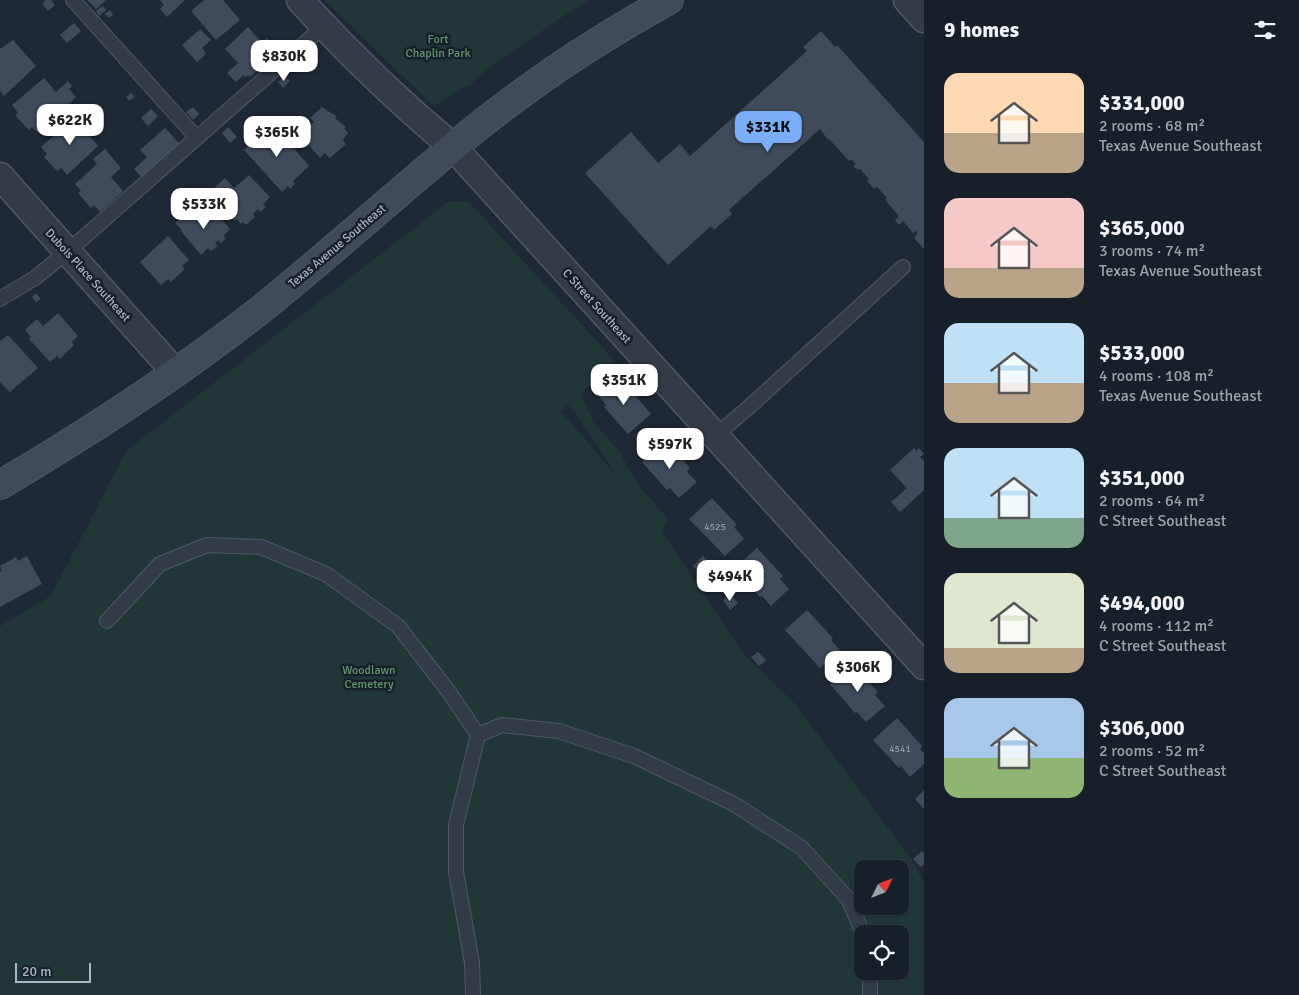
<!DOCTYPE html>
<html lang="en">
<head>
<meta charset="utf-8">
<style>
  body { margin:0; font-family:Signika,sans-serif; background:#242c34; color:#f1f3f6; height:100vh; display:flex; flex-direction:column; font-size:19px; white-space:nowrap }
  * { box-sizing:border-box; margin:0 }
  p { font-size:16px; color:#9ea2a8 }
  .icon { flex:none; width:28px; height:28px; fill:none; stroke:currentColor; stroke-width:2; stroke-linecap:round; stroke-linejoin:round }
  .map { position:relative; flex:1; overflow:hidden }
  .details { display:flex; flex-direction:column; background:#171f28; width:375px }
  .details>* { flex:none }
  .needle { width:32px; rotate:48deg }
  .tools { position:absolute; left:854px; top:860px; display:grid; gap:10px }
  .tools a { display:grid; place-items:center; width:55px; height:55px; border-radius:10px; background:#171f28; box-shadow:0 1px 4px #0004,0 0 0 1px #363d45; font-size:25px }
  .scale { position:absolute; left:15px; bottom:12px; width:76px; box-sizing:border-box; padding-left:5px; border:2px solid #acb5c4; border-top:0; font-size:14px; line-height:18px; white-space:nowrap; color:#acb5c4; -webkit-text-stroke:4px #18202b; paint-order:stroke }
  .price { position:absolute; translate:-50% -42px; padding:0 11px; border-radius:10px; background:#fff; color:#222; font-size:16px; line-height:32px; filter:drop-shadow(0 1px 2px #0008) }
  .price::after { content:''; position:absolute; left:50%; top:30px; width:15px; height:11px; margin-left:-8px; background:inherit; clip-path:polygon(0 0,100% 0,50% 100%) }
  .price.current { background:#7badf9; color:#111 }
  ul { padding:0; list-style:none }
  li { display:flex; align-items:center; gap:15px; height:125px; padding:0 20px }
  li span { display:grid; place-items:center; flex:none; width:140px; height:100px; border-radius:15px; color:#555 }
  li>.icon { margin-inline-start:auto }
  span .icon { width:60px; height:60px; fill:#fffc; stroke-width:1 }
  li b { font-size:21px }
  h2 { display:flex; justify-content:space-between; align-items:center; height:60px; padding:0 20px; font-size:21px }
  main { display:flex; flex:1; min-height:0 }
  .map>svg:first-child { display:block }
  .green { fill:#223638; fill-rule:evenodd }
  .building { fill:#3f4b5b }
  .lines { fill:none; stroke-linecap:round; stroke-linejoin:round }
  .lane-casing { stroke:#505865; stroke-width:16 }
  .street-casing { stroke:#505865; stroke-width:29 }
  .secondary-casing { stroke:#505865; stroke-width:30 }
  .lane { stroke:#323b46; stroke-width:14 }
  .street { stroke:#323b46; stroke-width:26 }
  .secondary { stroke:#404a59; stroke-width:28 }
  .labels { text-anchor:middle; stroke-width:5; stroke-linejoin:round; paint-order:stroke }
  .number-label { font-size:10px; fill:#919aaa }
  .park-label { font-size:12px; fill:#64946e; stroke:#18202b }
  .street-label { font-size:12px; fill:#acb5c4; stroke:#18202b }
</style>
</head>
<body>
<main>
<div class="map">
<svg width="924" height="995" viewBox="0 0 924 995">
  <rect width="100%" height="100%" fill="#1f2936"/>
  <path class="green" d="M 324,0 L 589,0 L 562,17 L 482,73 L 471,84 L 461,88 L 434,106 Z
    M 448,202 L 469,202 L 615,361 L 582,392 L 582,396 L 593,422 L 619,451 L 638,485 L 664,514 L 667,521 L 662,532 L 743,653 L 795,704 L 910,857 L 924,883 L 924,995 L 0,995 L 0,626 L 51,596 L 126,451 ZM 568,405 L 577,415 L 619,479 L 561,411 ZM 862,869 L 900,869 L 900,906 L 862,906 ZM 862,934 L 900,934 L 900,971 L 862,971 Z"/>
  <path class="building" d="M 46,0 L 51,0 L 55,5 L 48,11 L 42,4 Z
    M 87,0 L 106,0 L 96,9 Z
    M 160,0 L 185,0 L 167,17 L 160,9 L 164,5 Z
    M 204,0 L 223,0 L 240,20 L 216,40 L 191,11 Z
    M 103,6 L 106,10 L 99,16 L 96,11 Z
    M 110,10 L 113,15 L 109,18 L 105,14 Z
    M 74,23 L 81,31 L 67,43 L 60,35 Z
    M 248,27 L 262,43 L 267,38 L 274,46 L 270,49 L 274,56 L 250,77 L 248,75 L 246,77 L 244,75 L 236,82 L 227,73 L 238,63 L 225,49 Z
    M 200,29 L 211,40 L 202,48 L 206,54 L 197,62 L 182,45 Z
    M 821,31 L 835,47 L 837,45 L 924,142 L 924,249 L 914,238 L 918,233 L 916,231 L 913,233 L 903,221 L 899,225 L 895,220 L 899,216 L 885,200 L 887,198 L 877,187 L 874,189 L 867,181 L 869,179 L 860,169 L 858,170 L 853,166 L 856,164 L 851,159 L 849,161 L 829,139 L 828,140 L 820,129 L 729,210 L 732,214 L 714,230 L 711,226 L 668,265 L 585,173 L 631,132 L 658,163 L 680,144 L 690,156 L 807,51 L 803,47 Z
    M 13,40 L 36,66 L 4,96 L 0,91 L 0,49 Z
    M 285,76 L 290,81 L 283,88 L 278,82 Z
    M 44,78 L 56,92 L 68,81 L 72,86 L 69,89 L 76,97 L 38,133 L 32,127 L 29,130 L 15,115 L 18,113 L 12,105 Z
    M 131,93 L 135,97 L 129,101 L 126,97 Z
    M 193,107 L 199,114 L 193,120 L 186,112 Z
    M 322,107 L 336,116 L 335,118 L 346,127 L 344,128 L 348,133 L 343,140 L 346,144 L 330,158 L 325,153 L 320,158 L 297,131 L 309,121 L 311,124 L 314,122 L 310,118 Z
    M 151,109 L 158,116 L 148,126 L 141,118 Z
    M 82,114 L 93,126 L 86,132 L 98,146 L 67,175 L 61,168 L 57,171 L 44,157 L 47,154 L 41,147 L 65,125 L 67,128 Z
    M 273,124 L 309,166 L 293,181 L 295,184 L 290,189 L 288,186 L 282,192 L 244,150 Z
    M 228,127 L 237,137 L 230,143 L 222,133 Z
    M 165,128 L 181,145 L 155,168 L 154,166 L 141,177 L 134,169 L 147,157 L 140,150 Z
    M 105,149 L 121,168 L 111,177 L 123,191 L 100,212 L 94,205 L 91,208 L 78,193 L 81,191 L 75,184 L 97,164 L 93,159 Z
    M 249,175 L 270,197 L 263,204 L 266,207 L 260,212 L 258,209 L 253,214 L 255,217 L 246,225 L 243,222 L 241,224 L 237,219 L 235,221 L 232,218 L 234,215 L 228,208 L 225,211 L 222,207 L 225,205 L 221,200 L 217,204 L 212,198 L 216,194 L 212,190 L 225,178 L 234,188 Z
    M 209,206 L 230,229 L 223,236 L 226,238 L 221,243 L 218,240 L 215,243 L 218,246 L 211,251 L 208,248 L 201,255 L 181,231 L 182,230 L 175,223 L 187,213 L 193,220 Z
    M 168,236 L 189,260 L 182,266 L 185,269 L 171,282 L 168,279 L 161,285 L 140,262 Z
    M 36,293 L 41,299 L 36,302 L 32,297 Z
    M 58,313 L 78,336 L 72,342 L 74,345 L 60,359 L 57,356 L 50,362 L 29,339 L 31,337 L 25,330 L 37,319 L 43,326 Z
    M 8,335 L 38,368 L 10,392 L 0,382 L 0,341 Z
    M 614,379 L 623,389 L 627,386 L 651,414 L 628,434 L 604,407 L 606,405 L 597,394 Z
    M 665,441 L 690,468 L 687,472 L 697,482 L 679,498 L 670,488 L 667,490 L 642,462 Z
    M 914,448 L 916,451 L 919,448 L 924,454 L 920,457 L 924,461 L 924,490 L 900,512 L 891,502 L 907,488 L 890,470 Z
    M 712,498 L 737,525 L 734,527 L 744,539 L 725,556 L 689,519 Z
    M 757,548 L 783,576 L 780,579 L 789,589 L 771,606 L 762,596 L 760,597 L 734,569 Z
    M 27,556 L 42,584 L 0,607 L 0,572 L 2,571 L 0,566 L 16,557 L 18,561 Z
    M 703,556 L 714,567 L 703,577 L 693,566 Z
    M 731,594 L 738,603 L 730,610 L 723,600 Z
    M 807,610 L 833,638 L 831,640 L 840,650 L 820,668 L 785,630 Z
    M 758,652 L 766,660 L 759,666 L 751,657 Z
    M 852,664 L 878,692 L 875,695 L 885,706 L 866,722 L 857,712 L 855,713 L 830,684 Z
    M 897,718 L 922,746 L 920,749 L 924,753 L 924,764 L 910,777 L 901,766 L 899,768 L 873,740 Z
    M 924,790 L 924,809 L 915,799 Z
    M 922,851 L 924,853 L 924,864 L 921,867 L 913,859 Z"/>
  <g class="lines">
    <defs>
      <path id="lane" d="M 73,0 L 197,138
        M 0,299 L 35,278 L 67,252 L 324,26
        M 715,436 L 748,408 L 903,267
        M 107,621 L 160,564 L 207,545 L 261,547 L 326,574 L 398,626 L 449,692 L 478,735 L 456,825 L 456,872 L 472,963 L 473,995
        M 478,735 L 502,725 L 559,731 L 634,756 L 734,804 L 802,848 L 849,900 L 863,934
        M 870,995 L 870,971"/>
      <path id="street" d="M 300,0 C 348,53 399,102 453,147 L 924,666
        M 907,0 L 924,19
        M 0,176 L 176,373"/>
      <path id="secondary" d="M 0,485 C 90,432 177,375 259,311 C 325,258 388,201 453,147 C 520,91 592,42 669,0"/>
    </defs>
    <use href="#lane" class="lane-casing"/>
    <use href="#street" class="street-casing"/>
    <use href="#secondary" class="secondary-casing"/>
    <use href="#lane" class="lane"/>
    <use href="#street" class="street"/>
    <use href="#secondary" class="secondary"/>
  </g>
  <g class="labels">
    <g class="number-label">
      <text x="715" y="530">4525</text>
      <text x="900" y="752">4541</text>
    </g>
    <g class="park-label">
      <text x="438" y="43">Fort<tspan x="438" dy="14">Chaplin Park</tspan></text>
      <text x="369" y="674">Woodlawn<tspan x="369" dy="14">Cemetery</tspan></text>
    </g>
    <g class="street-label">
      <text transform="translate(337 246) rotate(-40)" y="4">Texas Avenue Southeast</text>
      <text transform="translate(88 275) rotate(48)" y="4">Dubois Place Southeast</text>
      <text transform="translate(597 306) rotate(48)" y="4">C Street Southeast</text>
    </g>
  </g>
</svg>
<div class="tools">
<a><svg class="needle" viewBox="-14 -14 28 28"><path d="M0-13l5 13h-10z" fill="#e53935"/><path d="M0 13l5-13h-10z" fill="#9ea2a8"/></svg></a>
<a><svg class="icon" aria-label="locate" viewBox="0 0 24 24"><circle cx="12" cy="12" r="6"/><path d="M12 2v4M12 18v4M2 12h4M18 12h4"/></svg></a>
</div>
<div class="scale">20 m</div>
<b class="price" style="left:284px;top:82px">$830K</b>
<b class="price" style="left:70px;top:146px">$622K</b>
<b class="price current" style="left:768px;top:153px">$331K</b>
<b class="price" style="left:277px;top:158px">$365K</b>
<b class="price" style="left:204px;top:230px">$533K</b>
<b class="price" style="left:624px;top:406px">$351K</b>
<b class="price" style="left:670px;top:470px">$597K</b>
<b class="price" style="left:730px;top:602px">$494K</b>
<b class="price" style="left:858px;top:693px">$306K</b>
</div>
<section class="details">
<h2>9 homes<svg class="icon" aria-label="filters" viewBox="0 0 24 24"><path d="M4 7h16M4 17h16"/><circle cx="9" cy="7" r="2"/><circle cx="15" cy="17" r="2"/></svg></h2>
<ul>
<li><span style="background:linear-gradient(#ffd9b3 60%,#b9a48a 0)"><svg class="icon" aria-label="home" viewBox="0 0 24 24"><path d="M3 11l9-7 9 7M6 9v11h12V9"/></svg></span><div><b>$331,000</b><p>2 rooms · 68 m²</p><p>Texas Avenue Southeast</p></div></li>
<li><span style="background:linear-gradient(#f6c9c9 70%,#b9a48a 0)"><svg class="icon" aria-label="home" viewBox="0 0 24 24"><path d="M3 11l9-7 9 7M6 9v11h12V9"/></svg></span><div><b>$365,000</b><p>3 rooms · 74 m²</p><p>Texas Avenue Southeast</p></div></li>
<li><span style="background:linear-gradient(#bfe0f5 60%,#b9a48a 0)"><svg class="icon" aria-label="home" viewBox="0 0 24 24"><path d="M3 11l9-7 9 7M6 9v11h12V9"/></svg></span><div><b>$533,000</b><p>4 rooms · 108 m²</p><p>Texas Avenue Southeast</p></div></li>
<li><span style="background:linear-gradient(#bfe0f5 70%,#7fa58c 0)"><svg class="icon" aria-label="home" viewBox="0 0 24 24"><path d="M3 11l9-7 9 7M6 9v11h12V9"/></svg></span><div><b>$351,000</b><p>2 rooms · 64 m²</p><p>C Street Southeast</p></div></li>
<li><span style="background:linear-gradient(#dfe7d0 75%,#b9a48a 0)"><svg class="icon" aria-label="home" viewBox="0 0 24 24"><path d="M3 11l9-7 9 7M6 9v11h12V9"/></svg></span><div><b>$494,000</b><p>4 rooms · 112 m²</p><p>C Street Southeast</p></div></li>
<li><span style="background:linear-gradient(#a9c7e8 60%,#8fb573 0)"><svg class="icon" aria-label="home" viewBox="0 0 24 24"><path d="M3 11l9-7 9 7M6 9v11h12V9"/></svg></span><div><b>$306,000</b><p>2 rooms · 52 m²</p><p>C Street Southeast</p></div></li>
</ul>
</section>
</main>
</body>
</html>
